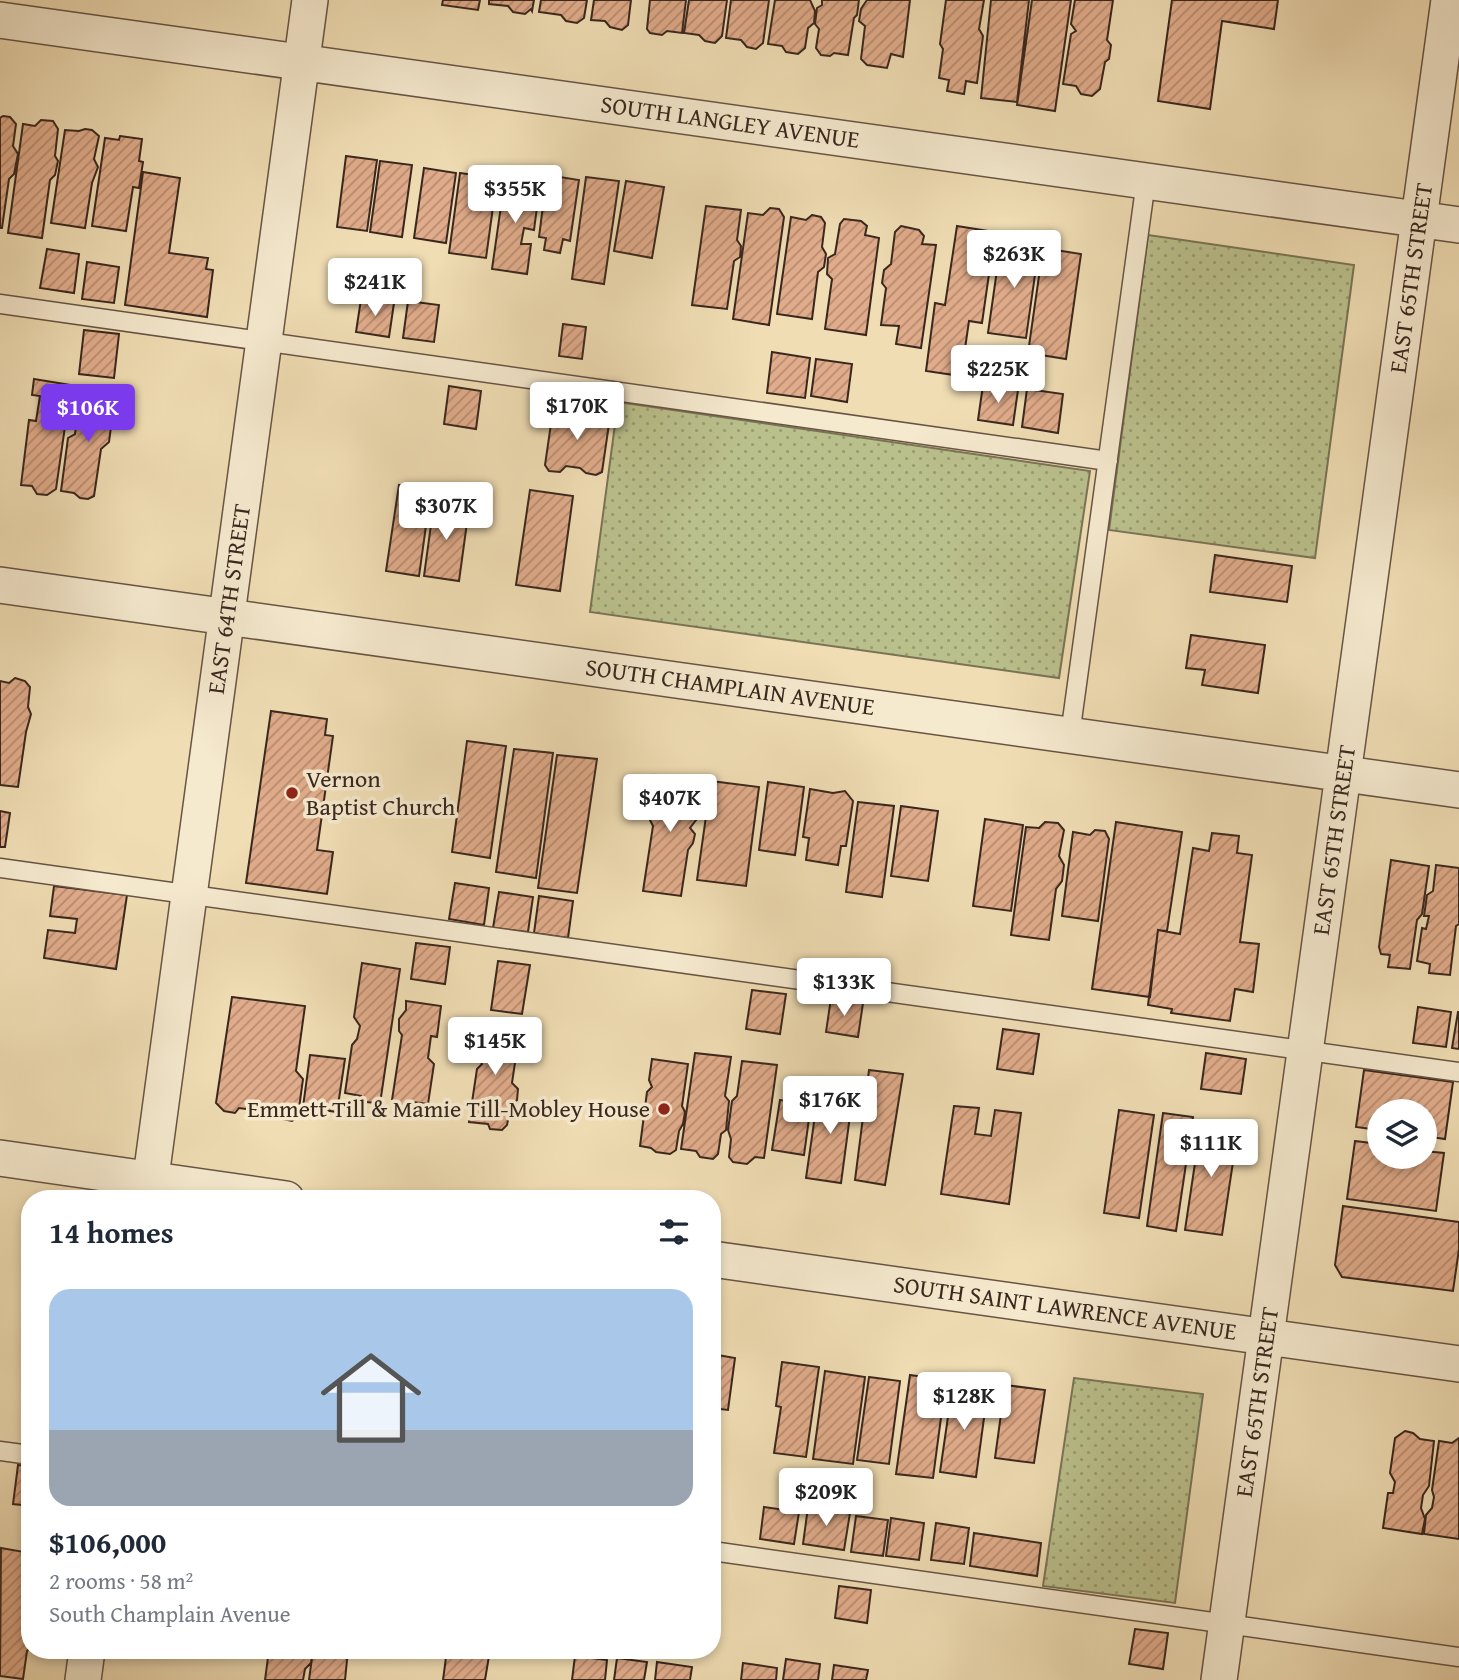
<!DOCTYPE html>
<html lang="en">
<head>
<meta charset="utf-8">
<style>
  body { margin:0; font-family:"Gentium Book Plus",serif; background:#f2f2f3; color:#1f2937; height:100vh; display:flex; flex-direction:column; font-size:26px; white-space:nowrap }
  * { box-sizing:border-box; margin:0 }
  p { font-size:23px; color:#747a83 }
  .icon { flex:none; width:38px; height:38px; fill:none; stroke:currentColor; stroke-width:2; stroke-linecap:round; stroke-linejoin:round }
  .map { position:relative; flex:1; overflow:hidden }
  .panel { position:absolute; left:21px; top:1190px; width:700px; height:469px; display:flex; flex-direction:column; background:#fff; border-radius:28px; box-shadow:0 4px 10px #0003 }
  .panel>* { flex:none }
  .controls { position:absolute; left:1367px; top:1099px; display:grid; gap:14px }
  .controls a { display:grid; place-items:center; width:70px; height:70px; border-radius:50%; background:#fff; box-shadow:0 4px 10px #0003; font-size:35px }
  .price { position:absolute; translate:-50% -60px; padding:0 16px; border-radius:7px; background:#fff; color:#222; font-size:23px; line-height:46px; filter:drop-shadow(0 2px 4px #0008) }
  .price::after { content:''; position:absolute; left:50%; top:42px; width:21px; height:16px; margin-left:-10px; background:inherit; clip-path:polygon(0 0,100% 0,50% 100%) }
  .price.on { background:#7c3aed; color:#fff }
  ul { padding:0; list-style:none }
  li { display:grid; align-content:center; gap:14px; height:371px; padding:0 28px }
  li span { display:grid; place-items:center; height:217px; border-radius:21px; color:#555 }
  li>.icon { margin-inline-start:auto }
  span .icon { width:126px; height:126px; fill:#fffc; stroke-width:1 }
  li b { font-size:30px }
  h2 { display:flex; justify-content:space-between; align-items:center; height:84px; padding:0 28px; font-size:30px }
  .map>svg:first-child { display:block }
  .grass { fill:url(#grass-dots); stroke:#7a7455; stroke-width:2 }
  .building { fill:url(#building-hatch); stroke:#39271e; stroke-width:2 }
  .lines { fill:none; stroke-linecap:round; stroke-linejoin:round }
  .lane-casing { stroke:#675444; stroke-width:21 }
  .street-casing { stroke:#675444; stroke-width:38 }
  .lane { stroke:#f5e9ce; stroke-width:18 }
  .street { stroke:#f5e9ce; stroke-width:35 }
  .poi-dot { fill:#8f2418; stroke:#f5e9ce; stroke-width:2.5 }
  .labels { text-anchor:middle; stroke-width:7; stroke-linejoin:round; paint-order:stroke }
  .street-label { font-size:24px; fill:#39271e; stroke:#f5e9ce }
  .poi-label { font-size:24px; fill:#39271e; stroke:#f5e9ce; text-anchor:start }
</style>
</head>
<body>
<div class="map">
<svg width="1459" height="1680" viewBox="0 0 1459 1680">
  <defs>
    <pattern id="grass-dots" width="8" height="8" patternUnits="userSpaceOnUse" patternTransform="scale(1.75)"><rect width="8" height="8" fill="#bac08c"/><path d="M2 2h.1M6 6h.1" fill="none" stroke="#989c72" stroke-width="1.8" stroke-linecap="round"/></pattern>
    <pattern id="building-hatch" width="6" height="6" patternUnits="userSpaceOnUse" patternTransform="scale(1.75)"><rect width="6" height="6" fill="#e1ac8b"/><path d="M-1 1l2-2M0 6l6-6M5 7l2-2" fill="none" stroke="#b78c71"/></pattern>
  </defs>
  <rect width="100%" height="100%" fill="#f0ddb4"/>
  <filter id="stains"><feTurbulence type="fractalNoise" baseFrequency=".00286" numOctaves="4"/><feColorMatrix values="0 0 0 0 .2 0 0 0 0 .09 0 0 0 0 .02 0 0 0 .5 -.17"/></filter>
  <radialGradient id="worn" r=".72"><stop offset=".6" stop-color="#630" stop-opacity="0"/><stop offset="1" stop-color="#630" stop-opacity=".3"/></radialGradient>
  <path class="grass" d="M 1148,235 L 1354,265 L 1315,558 L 1109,530 Z
    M 618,402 L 1090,471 L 1059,678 L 590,612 Z
    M 1074,1378 L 1203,1394 L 1175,1603 L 1043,1586 Z"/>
  <path class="building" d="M 443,0 L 480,0 L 478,10 L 442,5 Z
    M 489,0 L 534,0 L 532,11 L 531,9 L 525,14 L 513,12 L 508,6 L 489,4 Z
    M 541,0 L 587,0 L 584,18 L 577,23 L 566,21 L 561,15 L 539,12 Z
    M 594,0 L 631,0 L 628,25 L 622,30 L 610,27 L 605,21 L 591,20 Z
    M 650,0 L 686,0 L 682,33 L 667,31 L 662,35 L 650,33 L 647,29 Z
    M 689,0 L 727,0 L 722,36 L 715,43 L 705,41 L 699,35 L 684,33 Z
    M 731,0 L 769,0 L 763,43 L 756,49 L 747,47 L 741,40 L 726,38 Z
    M 775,0 L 810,0 L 815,11 L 814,23 L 808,28 L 805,48 L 798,54 L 786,52 L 782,46 L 768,44 Z
    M 822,0 L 859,0 L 857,15 L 854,18 L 848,55 L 834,53 L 830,56 L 821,55 L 816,48 L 819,29 L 815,24 L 817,8 L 822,5 Z
    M 867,0 L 910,0 L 903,57 L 891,54 L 887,68 L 867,65 L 861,59 L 865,26 L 859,21 L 861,9 Z
    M 946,0 L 984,0 L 979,29 L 983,36 L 977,83 L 966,81 L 964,94 L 947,91 L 949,80 L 939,78 L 943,49 L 940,44 Z
    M 991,0 L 1029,0 L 1017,102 L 981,98 Z
    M 1032,0 L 1071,0 L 1055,111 L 1017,105 Z
    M 1075,0 L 1113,0 L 1107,40 L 1111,45 L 1109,59 L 1105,62 L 1100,89 L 1092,96 L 1081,94 L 1076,86 L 1063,84 L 1071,34 L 1076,31 L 1071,24 Z
    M 1172,0 L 1278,0 L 1274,29 L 1222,21 L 1210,109 L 1158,101 Z
    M 3,116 L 10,117 L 16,124 L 13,146 L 18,154 L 14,174 L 9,179 L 2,228 L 0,228 L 0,118 Z
    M 41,120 L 53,121 L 58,129 L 55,156 L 58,161 L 55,175 L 50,180 L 42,238 L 8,233 L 23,124 L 35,126 Z
    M 85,129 L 92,130 L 99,136 L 94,159 L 98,167 L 92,183 L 85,228 L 51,223 L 65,130 L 79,131 Z
    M 120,136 L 142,139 L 139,161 L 143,162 L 139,188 L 133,187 L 126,231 L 92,226 L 105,138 L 119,140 Z
    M 346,156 L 377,160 L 367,231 L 337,227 Z
    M 380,161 L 412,165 L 402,237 L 370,232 Z
    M 424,168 L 456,173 L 446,243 L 414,238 Z
    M 143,172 L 180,178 L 169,253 L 208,258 L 206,269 L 213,270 L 207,317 L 125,305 Z
    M 460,173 L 497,178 L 486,258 L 449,253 Z
    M 510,174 L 521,176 L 525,182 L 540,184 L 534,230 L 524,228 L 521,244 L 531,244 L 527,274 L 492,269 L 505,178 Z
    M 547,175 L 579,180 L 570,241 L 563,239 L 560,253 L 544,250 L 546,238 L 539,237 Z
    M 586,177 L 619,181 L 604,284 L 572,279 Z
    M 626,181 L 664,187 L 652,258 L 614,251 Z
    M 706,206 L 741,210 L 737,240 L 741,246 L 740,257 L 734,261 L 727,309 L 692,305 Z
    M 770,208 L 779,209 L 784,217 L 769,325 L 733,319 L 748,213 L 763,215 Z
    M 812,215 L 821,217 L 825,223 L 822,247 L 826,254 L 824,267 L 818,272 L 812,319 L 777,314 L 791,217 L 806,220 Z
    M 844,219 L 861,221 L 867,226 L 865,235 L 879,238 L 866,335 L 825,329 L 832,279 L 827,274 L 828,258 L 835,254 L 840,224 Z
    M 901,226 L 919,230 L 924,236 L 922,244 L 936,245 L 921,348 L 896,344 L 899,326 L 881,325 L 886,288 L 882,283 L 884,270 L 891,264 L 895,232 Z
    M 957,226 L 995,232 L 982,323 L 969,321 L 961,376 L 926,371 L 935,303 L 945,305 Z
    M 1001,242 L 1039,247 L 1026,338 L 988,333 Z
    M 1043,248 L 1081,254 L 1066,359 L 1028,353 Z
    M 47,249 L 79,254 L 74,293 L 40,288 Z
    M 87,262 L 119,267 L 114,303 L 82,299 Z
    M 361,299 L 394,303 L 389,337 L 356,332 Z
    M 408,301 L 439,305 L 434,342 L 403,338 Z
    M 563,324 L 586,327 L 582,359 L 559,356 Z
    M 84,330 L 119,334 L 114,378 L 79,374 Z
    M 772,352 L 810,358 L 805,398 L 767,393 Z
    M 816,359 L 852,364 L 847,402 L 811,396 Z
    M 34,379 L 71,385 L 56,489 L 47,495 L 37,494 L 32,486 L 21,485 L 29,420 L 36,421 L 40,396 L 32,395 Z
    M 983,385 L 1018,390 L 1013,425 L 978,420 Z
    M 449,386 L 481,391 L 476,429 L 444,424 Z
    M 1027,389 L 1063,394 L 1058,433 L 1022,427 Z
    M 81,392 L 115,397 L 109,442 L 101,449 L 94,496 L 88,499 L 80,498 L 74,493 L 61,491 L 68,438 L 75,434 Z
    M 553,410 L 610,417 L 602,472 L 596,475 L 586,473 L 580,468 L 566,466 L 560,472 L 549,471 L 545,465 Z
    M 399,485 L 431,490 L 419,576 L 386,571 Z
    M 530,490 L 573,496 L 560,591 L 516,585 Z
    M 434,503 L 469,508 L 459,581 L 424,576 Z
    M 1215,555 L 1292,566 L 1287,602 L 1210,592 Z
    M 1191,635 L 1265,645 L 1258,693 L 1202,685 L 1205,670 L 1186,668 Z
    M 15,678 L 25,681 L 30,687 L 28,707 L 31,714 L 26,732 L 18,787 L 0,785 L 0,681 L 9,683 Z
    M 271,711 L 327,719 L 325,735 L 333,736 L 317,850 L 333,852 L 327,894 L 246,883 Z
    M 467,741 L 506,746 L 490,858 L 452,852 Z
    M 514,749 L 553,753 L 536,878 L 496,872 Z
    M 557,755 L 597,759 L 577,893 L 538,888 Z
    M 655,775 L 696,781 L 693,804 L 698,810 L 696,820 L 690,828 L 695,834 L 693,843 L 688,850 L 681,896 L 643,891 L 653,826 L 649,818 Z
    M 711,781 L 759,787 L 746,886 L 697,880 Z
    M 768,782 L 804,787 L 795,855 L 759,850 Z
    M 810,789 L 833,793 L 845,791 L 853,801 L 846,846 L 841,846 L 838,865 L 806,860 L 809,838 L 803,837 Z
    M 858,802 L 894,806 L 882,897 L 846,892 Z
    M 901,806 L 938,811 L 928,881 L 891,876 Z
    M 0,811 L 10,813 L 5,847 L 0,847 Z
    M 985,819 L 1023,825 L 1011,911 L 973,906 Z
    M 1045,822 L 1058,823 L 1064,830 L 1059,856 L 1064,865 L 1062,881 L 1056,889 L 1049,940 L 1011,935 L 1026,827 L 1039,828 Z
    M 1116,822 L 1182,832 L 1167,931 L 1158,930 L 1150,997 L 1092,989 Z
    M 1095,830 L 1105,831 L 1109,839 L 1098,921 L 1062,916 L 1073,832 L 1090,835 Z
    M 1212,833 L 1239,836 L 1237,853 L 1252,855 L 1240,942 L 1259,944 L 1253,992 L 1235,989 L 1230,1021 L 1171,1013 L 1172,1009 L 1148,1005 L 1158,930 L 1180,934 L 1193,848 L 1209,851 Z
    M 1391,860 L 1429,866 L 1422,914 L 1417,920 L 1410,969 L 1388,967 L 1390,955 L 1381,954 L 1379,947 Z
    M 1436,865 L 1459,868 L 1459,924 L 1456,926 L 1450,975 L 1429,973 L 1430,964 L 1417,961 L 1422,928 L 1426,929 L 1429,916 L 1424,916 L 1427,895 L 1433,891 Z
    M 455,883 L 489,888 L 484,925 L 449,919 Z
    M 54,886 L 127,895 L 116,969 L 44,958 L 48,930 L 75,933 L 77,919 L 50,916 Z
    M 499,892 L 533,897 L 528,932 L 493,928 Z
    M 539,896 L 573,901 L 568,938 L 534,933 Z
    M 416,943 L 450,947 L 445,984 L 411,979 Z
    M 498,961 L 530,965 L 522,1014 L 491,1010 Z
    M 362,963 L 400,969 L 381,1097 L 376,1103 L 366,1102 L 361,1096 L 345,1093 L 352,1045 L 357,1039 L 360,1026 L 354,1017 Z
    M 752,990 L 786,994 L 780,1034 L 746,1029 Z
    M 232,997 L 305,1006 L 296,1071 L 303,1079 L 298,1116 L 292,1121 L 283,1119 L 277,1113 L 239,1108 L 235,1113 L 224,1111 L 216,1103 Z
    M 831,998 L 863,1003 L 858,1037 L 826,1032 Z
    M 406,1001 L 441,1006 L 437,1037 L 431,1036 L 428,1058 L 434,1064 L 428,1104 L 413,1102 L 407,1109 L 396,1106 L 392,1100 L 402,1035 L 399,1031 L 399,1019 L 406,1010 Z
    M 1418,1007 L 1451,1012 L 1446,1047 L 1413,1043 Z
    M 1458,1012 L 1459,1012 L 1459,1049 L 1452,1048 Z
    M 483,1023 L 520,1029 L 512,1083 L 518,1089 L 517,1100 L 511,1105 L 507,1125 L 502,1130 L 490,1129 L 488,1124 L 469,1122 L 477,1069 L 482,1064 L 478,1057 Z
    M 1003,1029 L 1039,1034 L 1033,1074 L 997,1069 Z
    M 695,1053 L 731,1057 L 725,1096 L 729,1101 L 726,1130 L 721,1134 L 718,1154 L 713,1159 L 700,1157 L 696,1151 L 681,1149 Z
    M 1206,1053 L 1246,1059 L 1241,1094 L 1201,1089 Z
    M 310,1055 L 345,1059 L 337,1112 L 303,1107 Z
    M 652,1059 L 688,1064 L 682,1106 L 685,1112 L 683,1124 L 679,1131 L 676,1150 L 670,1154 L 656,1152 L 651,1148 L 640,1146 L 647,1092 L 652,1087 L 649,1080 Z
    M 742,1061 L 777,1065 L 764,1158 L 755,1157 L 747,1164 L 733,1162 L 729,1157 L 731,1139 L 728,1130 L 732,1101 L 737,1096 Z
    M 869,1070 L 903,1074 L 885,1185 L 855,1180 Z
    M 1364,1070 L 1453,1082 L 1445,1139 L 1424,1136 L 1424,1111 L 1379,1111 L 1379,1130 L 1356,1127 Z
    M 819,1088 L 853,1093 L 841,1183 L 806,1178 Z
    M 780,1100 L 811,1104 L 804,1155 L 772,1150 Z
    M 954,1106 L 979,1108 L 975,1134 L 991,1136 L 995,1110 L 1021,1113 L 1009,1204 L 941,1194 Z
    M 1119,1110 L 1154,1115 L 1139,1218 L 1104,1213 Z
    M 1163,1113 L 1193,1117 L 1176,1231 L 1147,1226 Z
    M 1201,1123 L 1238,1129 L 1222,1235 L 1185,1230 Z
    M 1355,1141 L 1379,1144 L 1379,1157 L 1424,1157 L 1424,1151 L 1444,1153 L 1436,1211 L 1347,1199 Z
    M 1343,1206 L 1459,1222 L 1459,1249 L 1453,1291 L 1342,1277 L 1335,1265 Z
    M 712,1354 L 735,1358 L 728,1410 L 712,1408 Z
    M 782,1362 L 819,1367 L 806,1457 L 774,1453 L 781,1407 L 776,1406 Z
    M 825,1371 L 865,1377 L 853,1464 L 813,1459 Z
    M 910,1375 L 946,1380 L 933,1478 L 896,1474 Z
    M 869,1377 L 900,1381 L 889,1464 L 857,1460 Z
    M 1005,1385 L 1045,1390 L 1034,1463 L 995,1458 Z
    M 974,1386 L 983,1388 L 987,1396 L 976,1477 L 940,1472 L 952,1389 L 967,1391 Z
    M 1405,1431 L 1413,1433 L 1420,1439 L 1434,1441 L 1429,1486 L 1423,1495 L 1421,1508 L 1425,1519 L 1422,1534 L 1383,1528 L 1388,1493 L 1393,1493 L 1395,1482 L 1390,1473 L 1395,1438 Z
    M 1459,1438 L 1459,1539 L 1424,1534 L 1426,1515 L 1432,1508 L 1434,1497 L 1432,1490 L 1439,1441 L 1452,1443 Z
    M 18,1465 L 30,1466 L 30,1506 L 13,1504 Z
    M 764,1507 L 799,1512 L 794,1544 L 760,1539 Z
    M 808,1507 L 850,1513 L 844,1550 L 803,1544 Z
    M 856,1516 L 888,1520 L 883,1556 L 851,1552 Z
    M 891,1518 L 924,1523 L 919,1560 L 886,1556 Z
    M 936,1523 L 969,1528 L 964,1564 L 931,1560 Z
    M 974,1533 L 1041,1543 L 1037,1576 L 970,1566 Z
    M 1,1548 L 30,1553 L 30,1648 L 27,1651 L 23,1679 L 0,1676 Z
    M 839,1586 L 871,1590 L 867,1623 L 835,1618 Z
    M 1135,1629 L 1168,1633 L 1163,1669 L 1129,1664 Z
    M 269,1650 L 313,1650 L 311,1663 L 305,1669 L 303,1680 L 265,1680 Z
    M 313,1650 L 348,1650 L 345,1680 L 309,1680 Z
    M 447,1650 L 490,1650 L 485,1680 L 443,1680 Z
    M 575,1656 L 607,1660 L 605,1680 L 572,1680 Z
    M 617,1658 L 647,1662 L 644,1680 L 614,1680 Z
    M 786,1659 L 820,1664 L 818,1680 L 783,1680 Z
    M 657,1662 L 692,1667 L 690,1680 L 655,1680 Z
    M 743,1663 L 777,1668 L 776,1680 L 741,1680 Z
    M 834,1665 L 868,1670 L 866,1680 L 832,1680 Z"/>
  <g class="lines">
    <defs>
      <path id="lane" d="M 0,304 L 1108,461
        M 1070,735 L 1146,181
        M 0,868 L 1459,1072
        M 0,1451 L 30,1455
        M 712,1551 L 1459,1657"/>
      <path id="street" d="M 0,20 L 1459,225
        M 0,585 L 1459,790
        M 0,1158 L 286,1199
        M 148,1199 L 310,0
        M 712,1259 L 1459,1364
        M 83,1680 L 87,1650
        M 1219,1680 L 1449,0"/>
    </defs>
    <use href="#lane" class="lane-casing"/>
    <use href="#street" class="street-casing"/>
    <use href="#lane" class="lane"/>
    <use href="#street" class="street"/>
  </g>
  <g class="poi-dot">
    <circle cx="292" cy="793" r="7"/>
    <circle cx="664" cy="1109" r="7"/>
  </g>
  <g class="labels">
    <g class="street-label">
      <text transform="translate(730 122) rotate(8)" y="8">SOUTH LANGLEY AVENUE</text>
      <text transform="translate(1411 278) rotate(-82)" y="8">EAST 65TH STREET</text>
      <text transform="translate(229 599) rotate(-82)" y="8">EAST 64TH STREET</text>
      <text transform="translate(730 687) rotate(8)" y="8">SOUTH CHAMPLAIN AVENUE</text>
      <text transform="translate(1334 840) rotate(-82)" y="8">EAST 65TH STREET</text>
      <text transform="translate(1065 1308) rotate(8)" y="8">SOUTH SAINT LAWRENCE AVENUE</text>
      <text transform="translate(1257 1402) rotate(-82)" y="8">EAST 65TH STREET</text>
    </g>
    <g class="poi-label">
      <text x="306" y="787">Vernon<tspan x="306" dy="28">Baptist Church</tspan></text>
      <text x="650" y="1117" text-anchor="end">Emmett Till &amp; Mamie Till-Mobley House</text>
    </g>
  </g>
  <rect width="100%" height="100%" filter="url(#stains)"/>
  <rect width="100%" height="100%" fill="url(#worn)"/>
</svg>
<div class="controls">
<a><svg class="icon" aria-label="layers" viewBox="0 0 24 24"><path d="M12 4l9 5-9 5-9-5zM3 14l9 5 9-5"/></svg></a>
</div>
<b class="price" style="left:515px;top:225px">$355K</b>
<b class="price" style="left:1014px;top:290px">$263K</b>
<b class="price" style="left:375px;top:318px">$241K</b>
<b class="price" style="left:998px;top:405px">$225K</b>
<b class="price" style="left:577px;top:442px">$170K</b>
<b class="price on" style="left:88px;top:444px">$106K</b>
<b class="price" style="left:446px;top:542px">$307K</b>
<b class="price" style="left:670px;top:834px">$407K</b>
<b class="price" style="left:844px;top:1018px">$133K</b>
<b class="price" style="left:495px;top:1077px">$145K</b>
<b class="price" style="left:830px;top:1136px">$176K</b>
<b class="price" style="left:1211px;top:1179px">$111K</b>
<b class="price" style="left:964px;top:1432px">$128K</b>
<b class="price" style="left:826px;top:1528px">$209K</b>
<section class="panel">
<h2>14 homes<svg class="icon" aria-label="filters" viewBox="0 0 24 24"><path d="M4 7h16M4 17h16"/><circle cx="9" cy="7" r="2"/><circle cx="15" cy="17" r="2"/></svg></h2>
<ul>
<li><span style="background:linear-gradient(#a9c7e8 65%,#9aa5b1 0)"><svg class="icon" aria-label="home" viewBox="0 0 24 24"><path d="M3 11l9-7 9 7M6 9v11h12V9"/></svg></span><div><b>$106,000</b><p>2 rooms · 58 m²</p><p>South Champlain Avenue</p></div></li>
</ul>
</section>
</div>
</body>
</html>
